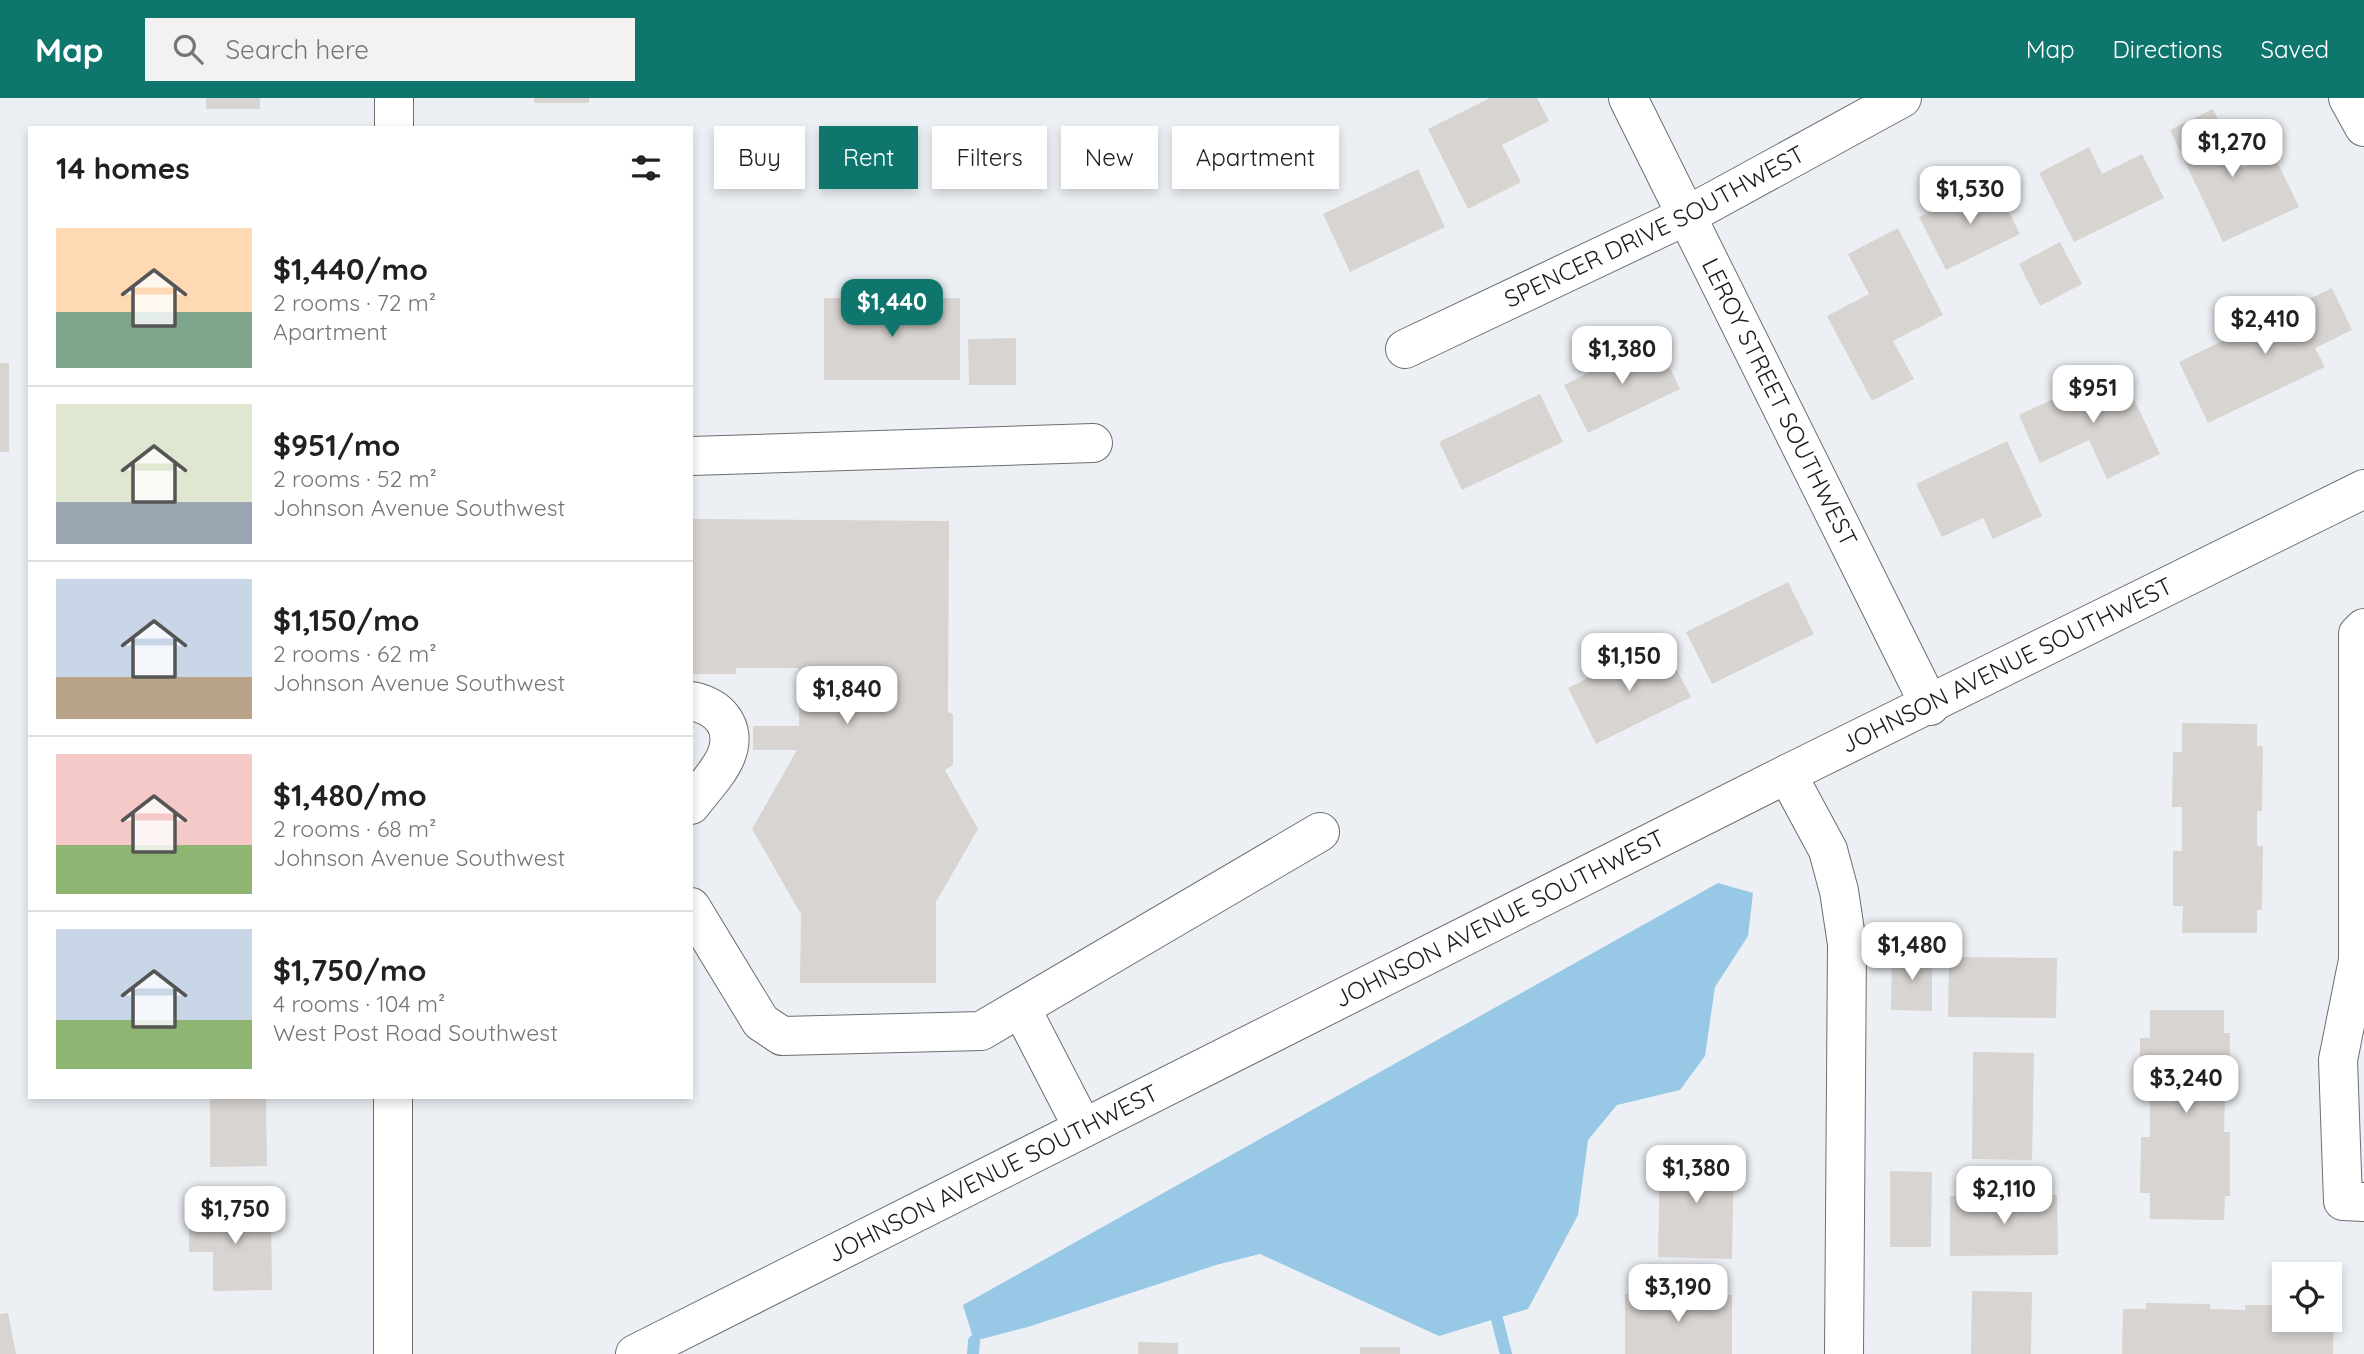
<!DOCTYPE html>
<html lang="en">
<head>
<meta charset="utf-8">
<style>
  body { margin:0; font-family:Quicksand,sans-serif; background:#f2f2f2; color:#202124; height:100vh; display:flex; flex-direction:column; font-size:26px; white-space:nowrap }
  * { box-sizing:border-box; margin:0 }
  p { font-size:23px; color:#757577 }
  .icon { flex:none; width:38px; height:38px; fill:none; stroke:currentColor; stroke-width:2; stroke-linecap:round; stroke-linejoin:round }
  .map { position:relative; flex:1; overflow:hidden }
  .side { position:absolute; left:28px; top:28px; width:665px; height:973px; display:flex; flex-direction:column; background:#fff; border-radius:0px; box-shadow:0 4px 10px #0003 }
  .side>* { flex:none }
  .hud { position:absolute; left:714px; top:28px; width:665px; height:63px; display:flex; gap:14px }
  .controls { position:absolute; left:2272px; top:1164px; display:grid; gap:14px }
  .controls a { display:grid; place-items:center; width:70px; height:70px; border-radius:0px; background:#fff; box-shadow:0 4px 10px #0003; font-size:35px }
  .price { position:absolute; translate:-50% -60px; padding:0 16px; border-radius:14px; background:#fff; color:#222; font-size:23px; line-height:46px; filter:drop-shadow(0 2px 4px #0008) }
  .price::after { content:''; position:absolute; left:50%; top:42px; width:21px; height:16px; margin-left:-10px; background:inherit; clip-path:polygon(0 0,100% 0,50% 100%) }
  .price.selected { background:#0f766e; color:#fff }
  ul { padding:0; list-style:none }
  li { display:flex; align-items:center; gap:21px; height:175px; padding:0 28px }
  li+li { border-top:2px solid #e0e0e0 }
  li span { display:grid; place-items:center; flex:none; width:196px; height:140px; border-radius:0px; color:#555 }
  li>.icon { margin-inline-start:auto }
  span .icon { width:84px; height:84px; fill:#fffc; stroke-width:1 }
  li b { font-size:30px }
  h2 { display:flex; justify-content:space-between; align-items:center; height:84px; padding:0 28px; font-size:30px }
  .pill { padding:0 24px; border-radius:0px; background:#fff; box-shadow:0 4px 10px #0003; font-size:24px; line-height:63px }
  .pill.selected { background:#0f766e; color:#fff }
  header { display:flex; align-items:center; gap:42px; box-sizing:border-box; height:98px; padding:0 35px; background:#0f766e; color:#fff }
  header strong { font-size:33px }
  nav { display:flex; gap:38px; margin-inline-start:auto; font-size:24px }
  .search { width:490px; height:63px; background:#f2f2f2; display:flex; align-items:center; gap:18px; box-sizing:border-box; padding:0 24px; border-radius:0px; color:#757577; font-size:26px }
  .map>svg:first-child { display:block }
  .water { fill:#97c9e6 }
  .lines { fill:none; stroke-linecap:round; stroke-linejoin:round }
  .stream { stroke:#97c9e6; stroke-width:12 }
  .building { fill:#d8d4d1 }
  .minor-casing { stroke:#6c6f72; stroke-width:40 }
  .minor { stroke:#fff; stroke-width:38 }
  .labels { text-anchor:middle; stroke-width:6; stroke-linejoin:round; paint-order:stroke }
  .street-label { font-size:24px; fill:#1a1b1d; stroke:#fcfdff }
</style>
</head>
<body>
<header>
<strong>Map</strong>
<div class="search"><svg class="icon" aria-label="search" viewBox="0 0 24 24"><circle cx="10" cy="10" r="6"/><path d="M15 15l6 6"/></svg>Search here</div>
<nav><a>Map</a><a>Directions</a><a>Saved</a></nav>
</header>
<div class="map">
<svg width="2364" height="1256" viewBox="0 0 2364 1256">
  <rect width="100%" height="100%" fill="#ecf0f4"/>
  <path class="water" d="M 1718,785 L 1753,795 L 1748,838 L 1715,889 L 1705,958 L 1680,992 L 1617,1007 L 1588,1042 L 1578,1117 L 1528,1211 L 1439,1238 L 1260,1156 L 1216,1167 L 1028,1229 L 974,1243 L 963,1207 Z"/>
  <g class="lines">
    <path class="stream" d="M 1497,1221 L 1506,1256
      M 973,1256 L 974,1243"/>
  </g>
  <path class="building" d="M 206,0 L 260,0 L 260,11 L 206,11 Z
    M 534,0 L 589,0 L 589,5 L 534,5 Z
    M 1490,0 L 1537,0 L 1549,23 L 1502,47 L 1521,84 L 1468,111 L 1428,31 Z
    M 2213,11 L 2242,70 L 2273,55 L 2299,109 L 2223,144 L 2170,32 Z
    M 2089,49 L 2102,76 L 2142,56 L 2164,100 L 2074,144 L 2039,75 Z
    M 1418,71 L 1445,129 L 1350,174 L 1323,116 Z
    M 1993,83 L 2020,136 L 1946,172 L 1919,119 Z
    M 1898,130 L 1943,217 L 1893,243 L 1914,281 L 1872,303 L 1827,218 L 1869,196 L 1848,156 Z
    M 2060,144 L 2082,186 L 2040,208 L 2019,166 Z
    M 2332,190 L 2352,232 L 2315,250 L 2325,269 L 2208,325 L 2179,264 Z
    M 824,200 L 960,200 L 960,282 L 824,282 Z
    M 1016,240 L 1016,287 L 969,287 L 968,241 Z
    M 1656,241 L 1680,291 L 1588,335 L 1564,287 Z
    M 0,265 L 9,265 L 9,354 L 0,354 Z
    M 2119,270 L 2160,356 L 2107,381 L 2089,342 L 2040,365 L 2019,317 Z
    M 1540,296 L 1563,344 L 1462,392 L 1439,344 Z
    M 2007,343 L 2042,418 L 1993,441 L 1983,420 L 1942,439 L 1916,386 Z
    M 693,421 L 949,423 L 948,614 L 953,616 L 953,667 L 945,672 L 978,731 L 936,804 L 936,885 L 800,885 L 801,816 L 752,731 L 797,652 L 753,652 L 753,628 L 799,628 L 799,570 L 736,570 L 736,576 L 692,576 Z
    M 1788,484 L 1814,536 L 1712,586 L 1686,534 Z
    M 1662,543 L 1691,599 L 1596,646 L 1568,590 Z
    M 2182,625 L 2257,626 L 2257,648 L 2263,648 L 2262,713 L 2257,713 L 2257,748 L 2263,748 L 2262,812 L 2257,812 L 2257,835 L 2182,835 L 2183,808 L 2173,808 L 2173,753 L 2182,753 L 2182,709 L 2172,709 L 2173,654 L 2182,654 Z
    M 1892,856 L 1932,856 L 1932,913 L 1891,912 Z
    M 1949,859 L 2057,860 L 2056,920 L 1948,919 Z
    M 2150,912 L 2224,912 L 2224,935 L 2230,935 L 2230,999 L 2225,999 L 2224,1034 L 2230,1034 L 2230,1098 L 2225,1098 L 2224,1122 L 2150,1121 L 2150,1095 L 2140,1095 L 2141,1039 L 2150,1039 L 2150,995 L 2140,995 L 2140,940 L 2150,940 Z
    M 1973,954 L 2034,955 L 2032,1062 L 1972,1061 Z
    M 210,999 L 266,999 L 267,1068 L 210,1069 Z
    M 1660,1053 L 1734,1054 L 1732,1161 L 1658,1159 Z
    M 1890,1073 L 1932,1074 L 1931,1149 L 1890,1149 Z
    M 2057,1097 L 2058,1157 L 1950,1158 L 1950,1098 Z
    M 271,1109 L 272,1192 L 213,1193 L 213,1154 L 189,1154 L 189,1110 Z
    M 1972,1193 L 2032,1194 L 2031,1256 L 1971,1256 Z
    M 1625,1196 L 1732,1197 L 1732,1256 L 1625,1256 Z
    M 2146,1205 L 2210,1206 L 2210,1211 L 2245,1212 L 2245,1207 L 2284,1207 L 2284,1222 L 2329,1222 L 2329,1213 L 2334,1213 L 2333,1256 L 2122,1256 L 2123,1211 L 2146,1211 Z
    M 8,1215 L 16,1256 L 0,1256 L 0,1216 Z
    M 1138,1244 L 1178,1245 L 1178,1256 L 1138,1256 Z
    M 1360,1249 L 1400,1249 L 1400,1256 L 1360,1256 Z"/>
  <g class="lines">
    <defs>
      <g id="minor">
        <path id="s1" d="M 1628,0 L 1930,608"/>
        <path d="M 2348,0 L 2364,29"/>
        <path d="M 394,30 L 394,0"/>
        <path id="s2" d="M 1405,251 L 1688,117 L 1902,0"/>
        <path d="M 691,358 L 1093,345"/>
        <path d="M 2364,530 L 2358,536 L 2358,862 L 2338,962 L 2343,1103 L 2364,1104"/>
        <path d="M 691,603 C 718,608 738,628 726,658 C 719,675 702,692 691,707"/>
        <path d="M 1787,676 L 1828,752 L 1839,793 L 1847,846 L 1844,1256"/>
        <path d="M 691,809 L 761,924 L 782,938 L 981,933 L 1320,734"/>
        <path d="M 1021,910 L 1083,1030"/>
        <path d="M 393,1256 L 393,999"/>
        <path id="s3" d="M 635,1256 L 1787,676 L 2364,391"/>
      </g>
    </defs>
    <use href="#minor" class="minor-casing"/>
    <use href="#minor" class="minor"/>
  </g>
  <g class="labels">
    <g class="street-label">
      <text dy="8" stroke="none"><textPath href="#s2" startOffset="278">SPENCER DRIVE SOUTHWEST</textPath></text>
      <text dy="8" stroke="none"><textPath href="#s1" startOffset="340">LEROY STREET SOUTHWEST</textPath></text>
      <text dy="8" stroke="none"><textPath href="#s3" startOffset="1535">JOHNSON AVENUE SOUTHWEST</textPath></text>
      <text dy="8" stroke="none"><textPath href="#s3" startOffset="968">JOHNSON AVENUE SOUTHWEST</textPath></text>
      <text dy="8" stroke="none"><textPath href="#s3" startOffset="401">JOHNSON AVENUE SOUTHWEST</textPath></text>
    </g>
  </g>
</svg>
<div class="controls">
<a><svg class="icon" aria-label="locate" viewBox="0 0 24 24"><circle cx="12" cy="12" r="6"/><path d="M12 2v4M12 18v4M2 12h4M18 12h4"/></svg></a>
</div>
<b class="price" style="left:2232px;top:81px">$1,270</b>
<b class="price" style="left:1970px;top:128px">$1,530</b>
<b class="price selected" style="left:892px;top:241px">$1,440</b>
<b class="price" style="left:2265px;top:258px">$2,410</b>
<b class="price" style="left:1622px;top:288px">$1,380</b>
<b class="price" style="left:2093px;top:327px">$951</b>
<b class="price" style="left:1629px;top:595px">$1,150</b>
<b class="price" style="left:847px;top:628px">$1,840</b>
<b class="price" style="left:1912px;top:884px">$1,480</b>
<b class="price" style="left:2186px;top:1017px">$3,240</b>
<b class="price" style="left:1696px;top:1107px">$1,380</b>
<b class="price" style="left:2004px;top:1128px">$2,110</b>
<b class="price" style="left:235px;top:1148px">$1,750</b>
<b class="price" style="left:1678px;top:1226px">$3,190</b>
<div class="hud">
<a class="pill">Buy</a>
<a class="pill selected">Rent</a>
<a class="pill">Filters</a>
<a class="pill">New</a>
<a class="pill">Apartment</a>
</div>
<section class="side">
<h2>14 homes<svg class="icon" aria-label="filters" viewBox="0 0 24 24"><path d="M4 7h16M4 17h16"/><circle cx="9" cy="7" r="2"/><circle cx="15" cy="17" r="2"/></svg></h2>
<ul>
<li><span style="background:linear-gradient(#ffd9b3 60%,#7fa58c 0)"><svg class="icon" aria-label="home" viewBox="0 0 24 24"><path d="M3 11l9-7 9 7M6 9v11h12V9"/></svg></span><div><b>$1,440/mo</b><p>2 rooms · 72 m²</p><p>Apartment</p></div></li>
<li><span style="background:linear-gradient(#dfe7d0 70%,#9aa5b1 0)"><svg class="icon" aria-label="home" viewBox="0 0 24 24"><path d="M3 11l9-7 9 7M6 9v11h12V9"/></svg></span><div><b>$951/mo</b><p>2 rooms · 52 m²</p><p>Johnson Avenue Southwest</p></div></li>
<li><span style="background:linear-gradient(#c9d6e8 70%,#b9a48a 0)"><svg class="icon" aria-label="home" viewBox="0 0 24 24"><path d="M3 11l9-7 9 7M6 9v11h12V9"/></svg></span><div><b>$1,150/mo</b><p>2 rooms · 62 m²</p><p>Johnson Avenue Southwest</p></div></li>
<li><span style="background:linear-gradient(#f6c9c9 65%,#8fb573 0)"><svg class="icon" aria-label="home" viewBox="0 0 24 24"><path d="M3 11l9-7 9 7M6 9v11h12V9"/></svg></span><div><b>$1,480/mo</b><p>2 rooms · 68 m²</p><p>Johnson Avenue Southwest</p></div></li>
<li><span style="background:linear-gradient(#c9d6e8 65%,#8fb573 0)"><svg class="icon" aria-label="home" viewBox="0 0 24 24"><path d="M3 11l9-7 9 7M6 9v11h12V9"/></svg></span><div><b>$1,750/mo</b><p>4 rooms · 104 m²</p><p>West Post Road Southwest</p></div></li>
</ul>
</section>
</div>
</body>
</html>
